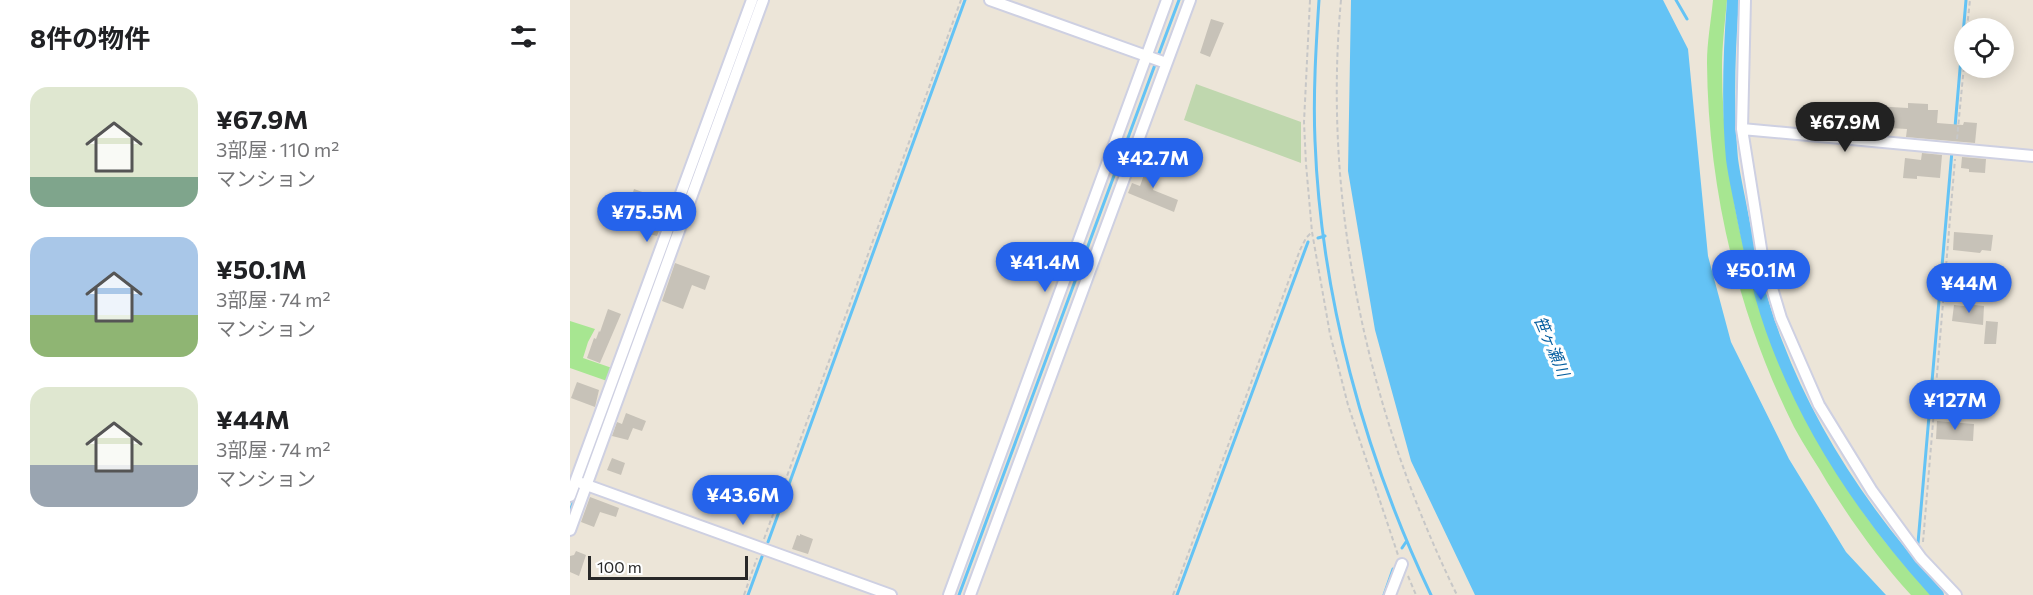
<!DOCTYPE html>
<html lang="ja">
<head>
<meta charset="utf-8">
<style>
  body { margin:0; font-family:Commissioner,"Noto Sans JP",sans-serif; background:#f6f6f6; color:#202124; height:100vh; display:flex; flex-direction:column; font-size:22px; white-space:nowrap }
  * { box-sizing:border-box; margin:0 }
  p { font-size:20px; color:#757577 }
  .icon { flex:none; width:33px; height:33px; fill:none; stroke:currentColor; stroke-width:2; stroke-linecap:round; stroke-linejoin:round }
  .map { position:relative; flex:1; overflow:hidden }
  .sheet { display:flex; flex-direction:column; background:#fff; width:570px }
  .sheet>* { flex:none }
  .controls { position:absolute; left:1384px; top:18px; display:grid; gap:12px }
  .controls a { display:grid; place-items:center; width:60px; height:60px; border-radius:50%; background:#fff; box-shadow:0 3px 15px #0003; font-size:30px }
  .scale { position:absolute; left:18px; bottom:15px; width:160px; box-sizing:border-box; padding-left:6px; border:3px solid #282828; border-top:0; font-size:16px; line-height:21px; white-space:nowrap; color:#282828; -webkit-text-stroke:4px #fff; paint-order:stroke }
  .price { position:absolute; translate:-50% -51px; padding:0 14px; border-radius:21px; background:#2563eb; color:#fff; font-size:20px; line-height:39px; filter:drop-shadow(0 2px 3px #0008) }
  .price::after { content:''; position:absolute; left:50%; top:36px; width:18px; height:14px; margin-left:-9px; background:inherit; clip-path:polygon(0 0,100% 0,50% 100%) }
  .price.current { background:#222; color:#fff }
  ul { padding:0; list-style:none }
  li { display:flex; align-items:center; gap:18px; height:150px; padding:0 30px }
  li span { display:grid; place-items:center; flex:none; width:168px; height:120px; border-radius:18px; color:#555 }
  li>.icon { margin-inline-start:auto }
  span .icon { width:72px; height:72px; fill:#fffc; stroke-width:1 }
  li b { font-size:26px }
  h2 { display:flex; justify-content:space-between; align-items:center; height:72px; padding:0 30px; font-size:26px }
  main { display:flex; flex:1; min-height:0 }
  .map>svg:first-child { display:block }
  .green { fill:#a7e691 }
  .cemetery { fill:#bfd7ae }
  .water { fill:#64c3f5 }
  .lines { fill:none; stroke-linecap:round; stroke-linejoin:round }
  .stream { stroke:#64c3f5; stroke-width:3 }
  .canal { stroke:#64c3f5; stroke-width:12 }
  .building { fill:#c7c2b8 }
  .street-casing { stroke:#ced0e2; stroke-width:14 }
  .path { stroke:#c7c7c7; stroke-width:2; stroke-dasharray:4.5 3; stroke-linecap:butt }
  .street { stroke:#fff; stroke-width:10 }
  .labels { text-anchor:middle; stroke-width:6; stroke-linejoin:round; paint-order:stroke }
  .water-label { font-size:16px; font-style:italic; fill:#055e9f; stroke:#fff }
</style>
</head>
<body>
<main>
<section class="sheet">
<h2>8件の物件<svg class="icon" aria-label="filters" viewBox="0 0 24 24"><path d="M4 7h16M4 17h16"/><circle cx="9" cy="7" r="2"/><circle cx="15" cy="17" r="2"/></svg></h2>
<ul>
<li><span style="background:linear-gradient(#dfe7d0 75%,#7fa58c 0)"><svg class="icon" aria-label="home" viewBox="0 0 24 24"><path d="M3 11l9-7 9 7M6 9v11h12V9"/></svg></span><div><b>¥67.9M</b><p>3部屋 · 110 m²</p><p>マンション</p></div></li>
<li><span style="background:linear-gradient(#a9c7e8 65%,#8fb573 0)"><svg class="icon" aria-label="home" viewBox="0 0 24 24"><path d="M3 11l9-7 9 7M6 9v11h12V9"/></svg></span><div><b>¥50.1M</b><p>3部屋 · 74 m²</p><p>マンション</p></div></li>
<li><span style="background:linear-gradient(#dfe7d0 65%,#9aa5b1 0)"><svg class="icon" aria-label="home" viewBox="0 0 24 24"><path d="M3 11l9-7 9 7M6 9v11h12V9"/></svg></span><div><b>¥44M</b><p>3部屋 · 74 m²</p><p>マンション</p></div></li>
</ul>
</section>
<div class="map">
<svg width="1463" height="595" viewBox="0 0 1463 595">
  <rect width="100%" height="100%" fill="#ece5d8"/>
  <path class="green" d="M 1143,0 L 1157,0 C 1155,22 1152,45 1152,68 C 1153,262 1226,455 1362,595 L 1341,595 C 1309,560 1282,522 1257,482 C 1247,464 1234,446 1224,427 C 1168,315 1138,189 1137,63 C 1137,42 1141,21 1143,0 Z
    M 0,321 L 25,329 L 18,342 L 13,358 L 42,368 L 37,381 L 0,368 Z"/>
  <path class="cemetery" d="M 626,84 L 731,122 L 731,163 L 614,120 Z"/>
  <path class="water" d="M 781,0 L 1093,0 L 1118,49 L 1138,256 L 1161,342 L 1219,459 L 1276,552 L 1316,595 L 905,595 L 841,461 L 805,330 L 778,171 Z"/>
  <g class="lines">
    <path class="stream" d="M 749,0 C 746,46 743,94 745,141 C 751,296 794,454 861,595
      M 1106,0 L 1117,19
      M 588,56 L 609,0
      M 1385,127 L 1396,0
      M 748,238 L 755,236
      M 0,511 L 6,495
      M 198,542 L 395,0
      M 1348,543 L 1382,151
      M 832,548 L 836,542
      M 1332,555 L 1336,552
      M 178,595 L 193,554
      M 389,595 L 586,62
      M 607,595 L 738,242
      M 814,595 L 823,569"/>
    <path class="canal" d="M 1163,0 C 1159,52 1157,106 1162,159 C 1164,175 1168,192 1171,208 C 1180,254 1190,301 1207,344 C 1243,438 1301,522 1368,595"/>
  </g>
  <path class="building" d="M 641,19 L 654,23 L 640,57 L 630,53 Z
    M 1338,103 L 1358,104 L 1358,110 L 1368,110 L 1367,123 L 1393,125 L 1394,122 L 1407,123 L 1405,143 L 1336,137 L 1337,129 L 1319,128 L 1318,135 L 1306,134 L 1307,131 L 1303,131 L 1303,106 L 1338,108 Z
    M 1352,153 L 1372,155 L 1370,178 L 1347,176 L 1347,179 L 1333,178 L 1335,158 L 1351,160 Z
    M 1392,157 L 1416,159 L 1415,173 L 1399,172 L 1399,169 L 1391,168 Z
    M 579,161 L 592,166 L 583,190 L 608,200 L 604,212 L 558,193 L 562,183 L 570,186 Z
    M 64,189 L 100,202 L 87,236 L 79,234 L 88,210 L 71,204 L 62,227 L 42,220 L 51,196 L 61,199 Z
    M 1384,232 L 1423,235 L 1421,251 L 1412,250 L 1410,253 L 1383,250 Z
    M 105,263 L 140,276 L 135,290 L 122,285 L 113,309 L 92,301 Z
    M 1395,304 L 1414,306 L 1413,325 L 1382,321 L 1384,305 L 1394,306 Z
    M 38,309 L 51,314 L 30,363 L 17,358 L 24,338 L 26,339 L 29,331 L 30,332 Z
    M 1416,321 L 1428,322 L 1426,344 L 1414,344 Z
    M 7,382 L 29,390 L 25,407 L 1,398 Z
    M 56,413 L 76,421 L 72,431 L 63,428 L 58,440 L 42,436 L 47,422 L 52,424 Z
    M 1367,421 L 1404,424 L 1403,441 L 1366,439 Z
    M 42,458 L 55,463 L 51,475 L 37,470 Z
    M 20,497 L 49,508 L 46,517 L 30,512 L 24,527 L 11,522 Z
    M 230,534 L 243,539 L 238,554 L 222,549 L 227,535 L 230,536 Z
    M 6,551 L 16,555 L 9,576 L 0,572 L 0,556 L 4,555 Z"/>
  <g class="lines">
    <defs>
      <path id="street" d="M 420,0 L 596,63
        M 1175,0 L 1172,129 L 1192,255 L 1211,318 L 1249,405 L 1302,491 L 1351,558 L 1386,595
        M 1172,129 L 1463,156
        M 11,483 L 321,595
        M 0,496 L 182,0
        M 0,530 L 193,0
        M 379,595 L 597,0
        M 400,595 L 620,0
        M 820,595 L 832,564"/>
    </defs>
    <use href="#street" class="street-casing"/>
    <path class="path" d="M 740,0 L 734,122 L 736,164 L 742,232 L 760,334 L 778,405 L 828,555
      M 771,0 C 752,202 798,414 887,595
      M 1397,28 L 1400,0
      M 1387,139 L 1395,55
      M 194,539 L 391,0
      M 1353,542 L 1385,159
      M 838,576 L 846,595
      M 174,595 L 187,558
      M 603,595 L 730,250 L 736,238 L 742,232"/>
    <use href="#street" class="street"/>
  </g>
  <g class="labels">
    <g class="water-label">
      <text transform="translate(982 346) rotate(67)" y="6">笹ヶ瀬川</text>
    </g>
  </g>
</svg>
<div class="controls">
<a><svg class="icon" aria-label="locate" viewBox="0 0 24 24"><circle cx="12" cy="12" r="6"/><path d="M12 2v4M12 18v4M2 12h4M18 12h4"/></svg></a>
</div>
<div class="scale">100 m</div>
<b class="price current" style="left:1275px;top:153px">¥67.9M</b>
<b class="price" style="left:583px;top:189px">¥42.7M</b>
<b class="price" style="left:77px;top:243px">¥75.5M</b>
<b class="price" style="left:475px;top:293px">¥41.4M</b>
<b class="price" style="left:1191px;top:301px">¥50.1M</b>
<b class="price" style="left:1399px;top:314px">¥44M</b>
<b class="price" style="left:1385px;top:431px">¥127M</b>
<b class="price" style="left:173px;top:526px">¥43.6M</b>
</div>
</main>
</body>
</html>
